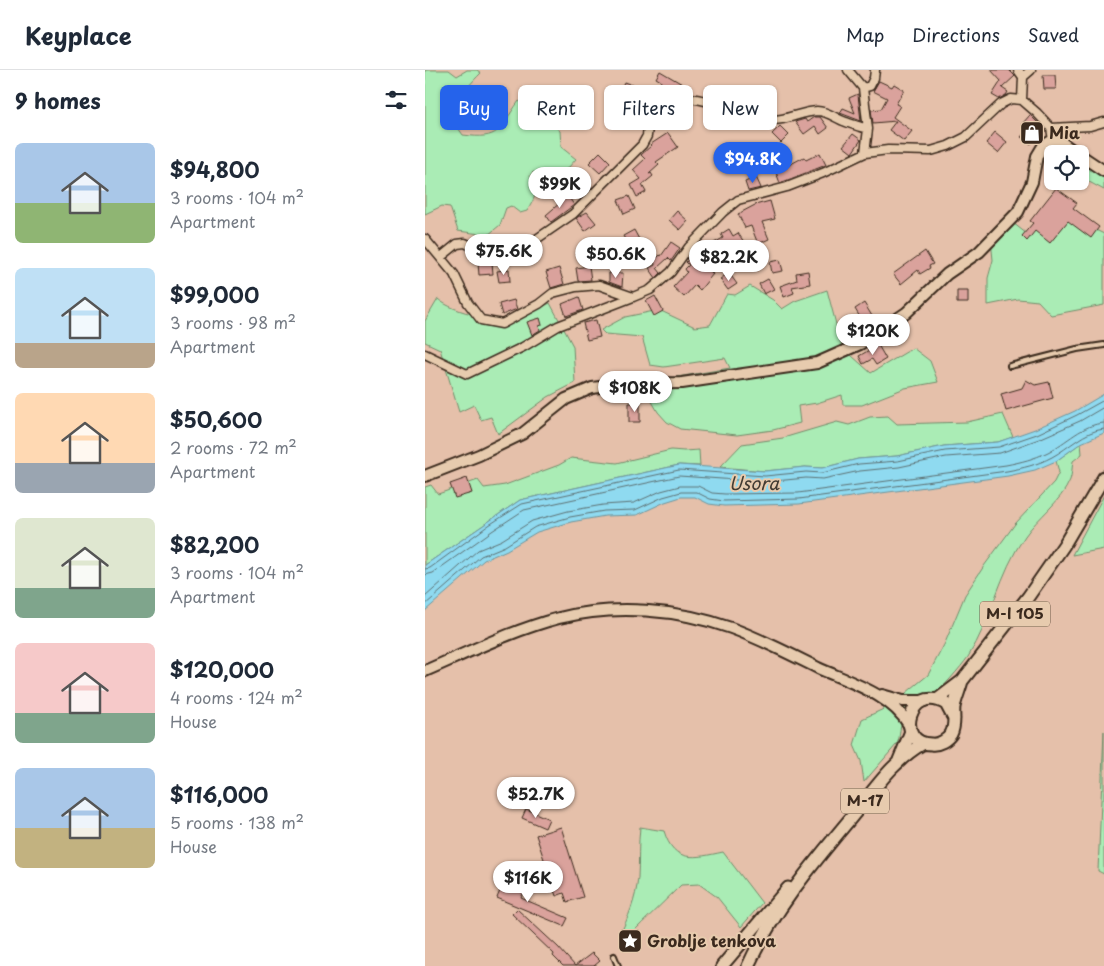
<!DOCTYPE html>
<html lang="en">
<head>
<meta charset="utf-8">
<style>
  body { margin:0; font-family:"Playpen Sans",sans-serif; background:#f2f2f3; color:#1f2937; height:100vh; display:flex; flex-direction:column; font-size:19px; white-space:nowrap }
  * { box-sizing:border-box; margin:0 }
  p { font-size:16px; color:#747a83 }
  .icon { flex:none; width:28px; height:28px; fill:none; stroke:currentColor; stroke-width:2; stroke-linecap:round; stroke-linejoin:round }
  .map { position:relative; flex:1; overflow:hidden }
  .side { display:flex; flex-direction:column; background:#fff; width:425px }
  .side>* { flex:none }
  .hud { position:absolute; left:15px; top:15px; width:475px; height:45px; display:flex; gap:10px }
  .controls { position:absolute; left:619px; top:75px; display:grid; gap:10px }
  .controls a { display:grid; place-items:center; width:45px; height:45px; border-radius:8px; background:#fff; box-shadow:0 1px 4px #0004; font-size:25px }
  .price { position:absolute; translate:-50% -42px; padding:0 11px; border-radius:18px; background:#fff; color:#222; font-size:16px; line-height:32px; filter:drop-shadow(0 1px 2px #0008) }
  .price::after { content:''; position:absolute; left:50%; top:30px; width:15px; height:11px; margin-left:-8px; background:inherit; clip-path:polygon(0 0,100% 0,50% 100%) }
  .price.on { background:#2563eb; color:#fff }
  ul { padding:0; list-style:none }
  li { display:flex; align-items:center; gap:15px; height:125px; padding:0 15px }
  li span { display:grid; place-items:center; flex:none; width:140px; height:100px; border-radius:8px; color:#555 }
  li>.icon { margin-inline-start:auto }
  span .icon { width:60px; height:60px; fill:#fffc; stroke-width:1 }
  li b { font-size:21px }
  h2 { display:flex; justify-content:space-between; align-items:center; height:60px; padding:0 15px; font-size:21px }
  .pill { padding:0 18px; border-radius:8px; background:#fff; box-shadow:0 1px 4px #0004; font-size:18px; line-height:45px }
  .pill.on { background:#2563eb; color:#fff }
  header { display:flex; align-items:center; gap:30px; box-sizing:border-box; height:70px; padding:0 25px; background:#fff; border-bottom:1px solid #e0e1e3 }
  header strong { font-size:24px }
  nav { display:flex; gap:28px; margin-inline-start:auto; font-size:18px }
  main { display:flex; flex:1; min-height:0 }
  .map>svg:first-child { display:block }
  .green { fill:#aaecb5; stroke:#728b6a }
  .water { fill:#8fdaf0; stroke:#6d949c }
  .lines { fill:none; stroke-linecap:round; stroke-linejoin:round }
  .shore { stroke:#5d7072; stroke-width:1 }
  .building { fill:#daa29c; stroke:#3b2a1e }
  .lane-casing { stroke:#3b2a1e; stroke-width:8 }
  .street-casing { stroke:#3b2a1e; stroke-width:11 }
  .secondary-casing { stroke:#3b2a1e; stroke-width:14 }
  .primary-casing { stroke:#3b2a1e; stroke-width:15 }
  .lane { stroke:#e7cbae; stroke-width:4 }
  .street { stroke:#e7cbae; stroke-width:8 }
  .secondary { stroke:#e7cbae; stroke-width:10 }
  .primary { stroke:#e7cbae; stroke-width:11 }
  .labels { text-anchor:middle; stroke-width:4; stroke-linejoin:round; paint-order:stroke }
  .shield { fill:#e7cbae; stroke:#6f5a49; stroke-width:1 }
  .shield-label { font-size:15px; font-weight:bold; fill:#3b2a1e }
  .poi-label { font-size:16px; font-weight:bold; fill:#3b2a1e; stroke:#e7cbae; text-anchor:start }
  .water-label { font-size:18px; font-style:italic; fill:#433c33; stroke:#e7cbae }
</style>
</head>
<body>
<header>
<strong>Keyplace</strong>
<nav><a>Map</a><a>Directions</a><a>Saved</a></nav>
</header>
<main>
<section class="side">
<h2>9 homes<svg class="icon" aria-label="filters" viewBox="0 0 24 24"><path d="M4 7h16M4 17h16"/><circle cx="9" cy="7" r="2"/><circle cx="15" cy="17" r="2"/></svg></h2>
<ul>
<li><span style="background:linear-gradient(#a9c7e8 60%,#8fb573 0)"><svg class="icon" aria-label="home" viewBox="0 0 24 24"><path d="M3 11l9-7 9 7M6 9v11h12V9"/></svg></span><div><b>$94,800</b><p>3 rooms · 104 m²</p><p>Apartment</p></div></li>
<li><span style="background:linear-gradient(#bfe0f5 75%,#b9a48a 0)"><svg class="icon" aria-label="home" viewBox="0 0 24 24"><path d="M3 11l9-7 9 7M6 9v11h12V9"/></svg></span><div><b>$99,000</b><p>3 rooms · 98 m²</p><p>Apartment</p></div></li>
<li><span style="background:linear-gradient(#ffd9b3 70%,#9aa5b1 0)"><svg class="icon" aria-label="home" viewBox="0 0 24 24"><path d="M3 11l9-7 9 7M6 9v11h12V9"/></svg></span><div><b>$50,600</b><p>2 rooms · 72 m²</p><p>Apartment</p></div></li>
<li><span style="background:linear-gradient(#dfe7d0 70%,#7fa58c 0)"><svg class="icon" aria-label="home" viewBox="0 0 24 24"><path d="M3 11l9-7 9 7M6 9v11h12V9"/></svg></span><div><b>$82,200</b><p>3 rooms · 104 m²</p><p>Apartment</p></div></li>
<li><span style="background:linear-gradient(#f6c9c9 70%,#7fa58c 0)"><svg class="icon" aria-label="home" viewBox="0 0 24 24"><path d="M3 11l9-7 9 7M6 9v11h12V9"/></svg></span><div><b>$120,000</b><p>4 rooms · 124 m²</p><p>House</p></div></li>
<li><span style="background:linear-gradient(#a9c7e8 60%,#c2b280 0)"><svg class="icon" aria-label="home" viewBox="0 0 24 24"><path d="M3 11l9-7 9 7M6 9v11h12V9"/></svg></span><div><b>$116,000</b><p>5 rooms · 138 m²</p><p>House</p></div></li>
</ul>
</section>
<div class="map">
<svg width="679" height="896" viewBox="0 0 679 896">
  <rect width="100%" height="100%" fill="#e5c0aa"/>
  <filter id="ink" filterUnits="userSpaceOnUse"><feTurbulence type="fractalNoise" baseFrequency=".02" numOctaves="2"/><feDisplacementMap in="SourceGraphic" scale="10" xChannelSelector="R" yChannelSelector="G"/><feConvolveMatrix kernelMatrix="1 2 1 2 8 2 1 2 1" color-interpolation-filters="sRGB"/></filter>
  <g filter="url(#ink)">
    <path class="green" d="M 0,0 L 24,0 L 32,6 L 42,0 L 52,0 L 56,3 C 38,21 34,27 29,52 L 38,65 C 76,70 73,60 94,31 L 117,44 L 135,61 L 136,77 L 151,89 L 143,98 L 125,113 L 118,105 L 108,102 L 105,106 C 115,119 110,128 102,141 L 95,143 L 86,136 L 81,138 L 75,155 L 63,165 L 33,161 L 25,137 L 17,136 L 0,144 Z
      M 655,93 L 679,104 L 679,120 L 655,107 Z
      M 640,145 L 679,164 L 679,235 L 626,245 L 613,231 L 593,229 L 563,235 L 563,208 L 568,190 L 566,170 L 588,153 L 602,164 Z
      M 325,216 L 348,230 L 357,239 L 370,231 L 402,220 L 417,277 L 446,303 L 488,278 L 505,291 L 513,312 L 480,318 L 437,335 L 418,335 L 417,325 L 392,333 L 373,336 L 375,353 L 348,360 L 312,365 L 255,359 L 242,352 L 233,342 L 225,328 L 219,310 L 252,307 L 305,298 L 300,288 L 239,297 L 225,295 L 217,267 L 180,264 L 176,260 L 200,247 L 234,240 L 270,257 L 285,255 L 302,224 L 310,225 Z
      M 13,229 C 28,243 77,253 98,247 C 107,244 116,237 125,233 L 148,276 L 150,313 L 123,327 L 73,364 L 66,347 L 56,350 L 49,335 L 34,342 L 15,279 L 0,272 L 0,251 Z
      M 578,344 L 588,367 L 573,372 L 519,376 L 472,386 L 433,389 L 397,398 L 380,397 L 340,401 L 295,397 L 317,374 L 358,368 L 412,352 L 424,355 L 445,347 L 463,346 L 472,354 L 542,352 Z
      M 656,373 L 657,384 L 648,391 C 647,397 647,404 645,410 C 636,432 613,447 600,466 C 574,503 567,549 543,587 C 536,597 516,620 507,627 C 499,634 484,635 479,645 C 474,655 476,665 472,674 L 439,712 L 436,691 L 429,675 L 437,649 L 465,636 L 503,605 L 520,573 L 540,525 L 559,496 L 590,454 L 629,412 L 634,402 L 631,391 Z
      M 246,380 L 259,381 L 274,380 L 275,396 L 254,395 L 95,430 L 0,495 L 0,417 L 6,415 L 13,424 L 53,410 L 59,418 L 80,415 L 134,395 L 146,388 L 192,393 Z
      M 679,425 L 679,479 L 647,485 Z
      M 679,661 L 679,804 L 673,801 Z
      M 215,757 L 239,761 C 249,794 270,788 298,782 L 337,833 L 316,857 L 292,827 L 274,814 L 256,815 L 210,860 L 194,867 C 203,848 211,829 213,808 C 214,791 213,774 215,757 Z"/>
    <path class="water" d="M 679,324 L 679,363 L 656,373 L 631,391 L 610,400 L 583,406 L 374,434 L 299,436 L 284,434 L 270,427 L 256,427 L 240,432 L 212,445 L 180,446 L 146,452 L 112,462 L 82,480 L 59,490 L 0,541 L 0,495 L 95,430 L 254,395 L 340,401 L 380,397 L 397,398 L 433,389 L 472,386 L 519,376 L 573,372 L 610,359 L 650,341 Z"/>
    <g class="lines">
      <path class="shore" d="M 0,499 L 5,498 L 64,455 L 97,434 L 254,400 L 340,406 L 381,402 L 397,403 L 434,394 L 473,391 L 520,381 L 574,377 L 612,364 L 652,345 L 679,330
        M 0,505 L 8,503 L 67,461 L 99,440 L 254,406 L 340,412 L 381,408 L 398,409 L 435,401 L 474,397 L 521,387 L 575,383 L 614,369 L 655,351 L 679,337
        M 0,527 L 53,480 L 77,470 L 107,451 L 143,441 L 178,435 L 209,433 L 236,421 L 255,416 L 273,416 L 287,423 L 300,424 L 373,423 L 581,395 C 596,392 609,389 623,382 C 641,373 658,354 679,353
        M 0,535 L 56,486 L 80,476 L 110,457 L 145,447 L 179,441 L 210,440 L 238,427 L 256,422 L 271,422 L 285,429 L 299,431 L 374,429 L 582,401 C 598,398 612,395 627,387 C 644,378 659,361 679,359"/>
    </g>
    <path class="building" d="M 566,0 L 584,0 L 590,6 L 577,18 L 583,22 L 581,25 L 574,29 L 567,25 L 576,11 Z
      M 235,1 L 264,18 L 262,22 L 251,16 L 248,23 L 231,22 L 236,11 L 231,8 Z
      M 618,5 L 630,5 L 631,19 L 619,19 Z
      M 454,11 L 467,17 L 469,14 L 479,20 L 471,34 L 475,36 L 468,47 L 487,61 L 479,71 L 464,60 L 471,51 L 448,53 L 446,40 L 456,39 L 462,28 L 448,21 Z
      M 199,12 L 218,19 L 212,36 L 199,31 L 201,25 L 194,23 Z
      M 298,16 L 317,24 L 318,21 L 325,24 L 323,29 L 342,36 L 339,43 L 327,40 L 328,37 L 309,30 L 307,33 L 293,28 Z
      M 433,24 L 433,25 L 436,51 L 415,43 L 418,38 L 430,43 L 424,28 Z
      M 251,34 L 262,39 L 256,52 L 242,46 L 238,52 L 230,48 L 231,41 Z
      M 605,45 L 619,59 L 606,74 L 596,67 L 603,59 L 597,54 Z
      M 389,47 L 395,47 L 403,58 L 395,64 L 390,56 L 379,64 L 370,52 L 380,49 L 382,52 Z
      M 355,56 L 364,65 L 356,73 L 347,64 Z
      M 570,62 L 582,72 L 573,83 L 561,73 Z
      M 243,63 L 253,77 L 231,92 L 234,95 L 224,104 L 226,103 L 228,106 L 217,115 L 221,122 L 212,127 L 206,115 L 216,109 L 208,100 L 220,89 L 216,85 L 227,75 L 226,74 Z
      M 428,64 L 436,70 L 427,83 L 418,76 Z
      M 175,82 L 185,92 L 175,103 L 164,93 Z
      M 395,83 L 401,95 L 355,113 L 349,97 L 361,92 L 362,96 L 379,87 L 381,90 Z
      M 151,106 L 152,107 L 154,106 L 165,119 L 157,125 L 145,110 Z
      M 331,107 L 336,118 L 323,121 L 320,112 Z
      M 631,118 L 652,133 L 648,138 L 674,157 L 666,168 L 643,151 L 625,173 L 610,161 L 602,171 L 597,166 L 608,153 L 605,151 Z
      M 143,126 L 149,135 L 126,152 L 121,145 Z
      M 204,126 L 210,139 L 199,144 L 193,130 Z
      M 345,131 L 350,149 L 337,152 L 344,169 L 333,174 L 326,156 L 320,158 L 313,144 L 330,135 Z
      M 252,141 L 263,151 L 255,160 L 244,150 Z
      M 162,142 L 171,153 L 160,161 L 151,148 Z
      M 304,159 L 308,166 L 313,163 L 325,181 L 312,189 L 308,182 L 297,188 L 289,173 L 298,168 L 296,164 Z
      M 209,160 L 216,173 L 205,178 L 198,166 Z
      M 246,172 L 255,178 L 246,191 L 243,188 L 232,198 L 236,203 L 231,208 L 224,198 L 230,195 L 229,191 L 235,185 L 236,186 Z
      M 500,181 L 508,194 L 504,196 L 505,198 L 495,204 L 493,200 L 476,214 L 468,204 Z
      M 266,187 L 278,199 L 280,196 L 288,204 L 275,220 L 270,215 L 259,227 L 248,217 L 262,202 L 260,199 L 264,195 L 261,192 Z
      M 355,190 L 358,201 L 347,203 L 345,192 Z
      M 67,192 L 68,204 L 54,205 L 53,193 Z
      M 164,196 L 166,210 L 153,211 L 151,198 Z
      M 134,198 L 139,214 L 126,218 L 121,202 Z
      M 84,199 L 85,211 L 74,212 L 72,201 Z
      M 383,201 L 385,214 L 367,217 L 369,223 L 359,227 L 355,216 L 372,210 L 371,203 Z
      M 184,203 L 198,203 L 197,217 L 184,212 Z
      M 304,203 L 312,214 L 303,220 L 295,209 Z
      M 343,209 L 349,219 L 339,224 L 334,214 Z
      M 532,221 L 543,221 L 543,233 L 532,233 Z
      M 230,226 L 238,241 L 229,246 L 221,231 Z
      M 154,227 L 158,240 L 141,246 L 137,234 Z
      M 89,230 L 92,239 L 77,245 L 74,234 Z
      M 439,233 L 447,246 L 438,252 L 430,239 Z
      M 115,248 L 117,255 L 114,256 L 115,260 L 107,265 L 102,252 Z
      M 171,250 L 175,267 L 162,270 L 158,253 Z
      M 453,275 L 461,289 L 451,295 L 447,289 L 438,294 L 434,286 Z
      M 601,310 L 610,315 L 624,312 L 628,328 L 581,341 L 576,324 L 597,318 Z
      M 204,333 L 215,333 L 215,352 L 204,352 Z
      M 42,408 L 47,423 L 30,428 L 25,414 Z
      M 101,739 L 124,749 L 120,758 L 97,748 Z
      M 136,757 L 158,827 L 142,832 L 139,823 L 131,826 L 111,765 Z
      M 79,811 L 100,820 L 96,828 L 143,848 L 139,856 L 72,828 Z
      M 92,839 L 133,877 L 150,896 L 138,896 L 128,886 L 129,884 L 87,844 Z
      M 167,883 L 175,891 L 169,896 L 150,896 Z"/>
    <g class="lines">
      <defs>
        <path id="lane" d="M 585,296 L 652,279 L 679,275
          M 189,886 L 193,896"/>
        <path id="street" d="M 423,0 L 438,18
          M 593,0 L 598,7 L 597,30
          M 598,7 L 606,0
          M 626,58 L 665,56 L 679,52
          M 440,83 L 443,59 L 438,18 L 445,16 L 449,8 L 450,0
          M 0,169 L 29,204 L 43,233 L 56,250 L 77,254 L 114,234 L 128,223 L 151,217 L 174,215 L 208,227 L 225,220 L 246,202 L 264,177 L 298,142 L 313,130 L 362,117 L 398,103 L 440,83 L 463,80 L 506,81 L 523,76 L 541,67 L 576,34 L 586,29 L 597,30 L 612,43 L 626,58 L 628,70
          M 16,187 L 32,174 L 40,173 L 67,186 L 85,186 L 97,179 L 148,144 L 217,75 L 222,66 L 225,38 C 260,13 302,41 339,49 C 358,53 374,42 392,41 C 403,41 411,49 421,52 C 428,55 436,57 443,59
          M 0,284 L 42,304 L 98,277 L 133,256 L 208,227"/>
        <path id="secondary" d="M 655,85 L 679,101
          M 0,406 L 54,385 L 97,364 L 141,329 L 167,318 L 200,314 L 257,313 L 392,293 L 435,274 L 481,243 L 522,204 L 554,182 L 593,142 L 607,112 L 612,86 L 618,76 L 628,70 L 636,72 L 653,84
          M 0,601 C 44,582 88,560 134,548 C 190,534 252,539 306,558 C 336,569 365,584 393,598 C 424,612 466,624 484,655
          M 457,625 L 478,631 L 499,631"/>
        <path id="primary" d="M 512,630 L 537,611 L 603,527 L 639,475 L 679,407
          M 529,649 L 521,634 C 484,612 469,674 506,674 C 514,675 522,670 526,664 C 531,655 528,646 529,637 C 531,628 535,619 537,611
          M 474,690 L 486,661
          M 297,896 L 363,818
          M 323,896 C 349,839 390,791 430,743 C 451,717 470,689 499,673"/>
      </defs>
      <use href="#lane" class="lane-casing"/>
      <use href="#street" class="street-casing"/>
      <use href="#secondary" class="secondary-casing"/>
      <use href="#primary" class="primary-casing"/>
      <use href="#lane" class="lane"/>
      <use href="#street" class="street"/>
      <use href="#secondary" class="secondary"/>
      <use href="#primary" class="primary"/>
    </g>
  </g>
  <defs>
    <symbol id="shop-square" viewBox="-11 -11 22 22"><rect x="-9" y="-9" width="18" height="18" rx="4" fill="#3b2a1e" stroke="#e7cbae"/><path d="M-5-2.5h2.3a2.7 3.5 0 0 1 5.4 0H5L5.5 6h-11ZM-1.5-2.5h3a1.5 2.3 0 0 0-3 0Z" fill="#fff"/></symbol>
    <symbol id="sight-square" viewBox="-11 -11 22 22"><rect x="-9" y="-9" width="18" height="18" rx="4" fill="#3b2a1e" stroke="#e7cbae"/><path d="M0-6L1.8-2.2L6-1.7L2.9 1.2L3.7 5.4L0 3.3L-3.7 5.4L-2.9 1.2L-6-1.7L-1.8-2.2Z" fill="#fff"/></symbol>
  </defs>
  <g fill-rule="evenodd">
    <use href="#shop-square" x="593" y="49" width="28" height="28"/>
    <use href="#sight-square" x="191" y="857" width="28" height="28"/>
  </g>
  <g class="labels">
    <g class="shield">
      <rect x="555" y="531.5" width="70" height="25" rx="4"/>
      <rect x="416" y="718.5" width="48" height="25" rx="4"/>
    </g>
    <g class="shield-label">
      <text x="590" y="549">M-I 105</text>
      <text x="440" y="736">M-17</text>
    </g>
    <g class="poi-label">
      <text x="624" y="69">Mia</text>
      <text x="222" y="877">Groblje tenkova</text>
    </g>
    <g class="water-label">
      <text x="329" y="420">Usora</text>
    </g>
  </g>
</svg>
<div class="controls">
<a><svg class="icon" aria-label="locate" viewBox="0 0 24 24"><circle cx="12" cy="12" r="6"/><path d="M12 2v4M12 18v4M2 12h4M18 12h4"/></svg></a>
</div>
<b class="price on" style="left:328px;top:114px">$94.8K</b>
<b class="price" style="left:135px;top:139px">$99K</b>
<b class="price" style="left:79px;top:206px">$75.6K</b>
<b class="price" style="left:191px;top:209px">$50.6K</b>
<b class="price" style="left:304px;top:212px">$82.2K</b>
<b class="price" style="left:448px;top:286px">$120K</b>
<b class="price" style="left:210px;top:343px">$108K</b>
<b class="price" style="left:111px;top:749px">$52.7K</b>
<b class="price" style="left:103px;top:833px">$116K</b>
<div class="hud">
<a class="pill on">Buy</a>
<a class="pill">Rent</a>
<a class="pill">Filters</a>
<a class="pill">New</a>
</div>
</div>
</main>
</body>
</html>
